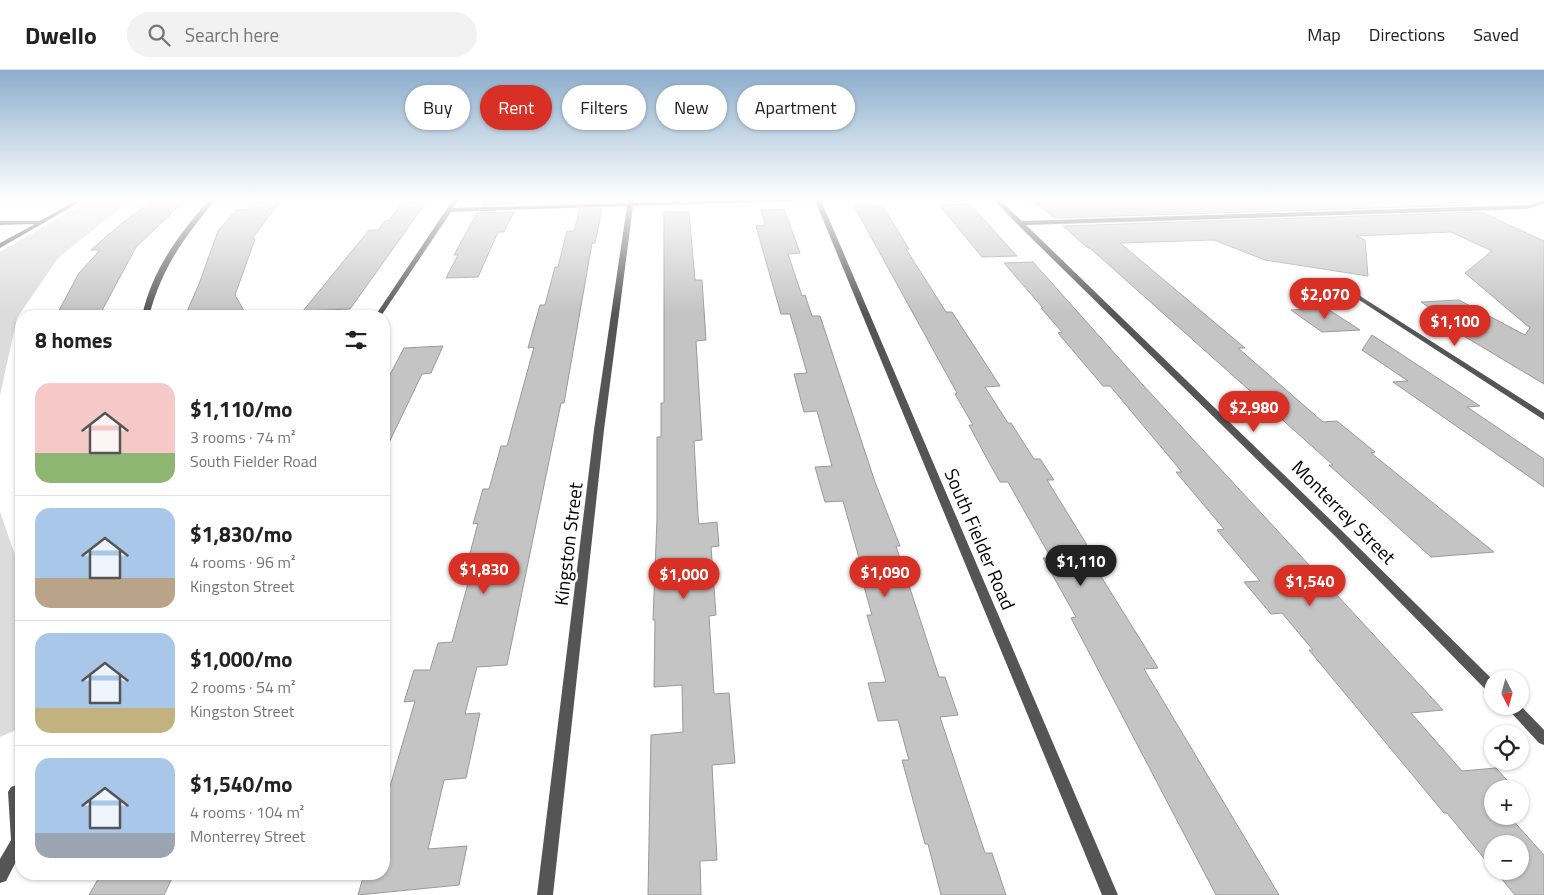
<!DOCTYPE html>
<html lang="en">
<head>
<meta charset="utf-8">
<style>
  body { margin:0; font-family:"Titillium Web",sans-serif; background:#f2f2f2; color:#222; height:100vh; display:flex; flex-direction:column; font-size:19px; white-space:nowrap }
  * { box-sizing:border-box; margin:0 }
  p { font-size:16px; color:#767676 }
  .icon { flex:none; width:28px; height:28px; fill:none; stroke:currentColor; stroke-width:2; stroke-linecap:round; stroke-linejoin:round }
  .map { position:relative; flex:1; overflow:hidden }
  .side { position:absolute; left:15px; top:240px; width:375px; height:570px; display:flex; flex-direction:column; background:#fff; border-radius:20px; box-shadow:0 1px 4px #0004 }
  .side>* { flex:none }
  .banner { position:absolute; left:405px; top:15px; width:475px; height:45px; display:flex; gap:10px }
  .needle { width:32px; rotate:174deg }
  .buttons { position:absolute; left:1484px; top:600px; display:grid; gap:10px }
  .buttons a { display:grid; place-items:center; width:45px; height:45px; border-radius:50%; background:#fff; box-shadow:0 1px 4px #0004; font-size:25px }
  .price { position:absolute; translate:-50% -42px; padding:0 11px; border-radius:18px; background:#d93025; color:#fff; font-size:16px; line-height:32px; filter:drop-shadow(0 1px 2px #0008) }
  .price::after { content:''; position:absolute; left:50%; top:30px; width:15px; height:11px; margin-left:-8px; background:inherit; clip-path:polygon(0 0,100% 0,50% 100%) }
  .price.on { background:#222; color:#fff }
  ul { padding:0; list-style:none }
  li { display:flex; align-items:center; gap:15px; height:125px; padding:0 20px }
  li+li { border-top:1px solid #e0e0e0 }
  li span { display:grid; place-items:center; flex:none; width:140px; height:100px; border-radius:15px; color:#555 }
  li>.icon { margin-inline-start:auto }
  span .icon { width:60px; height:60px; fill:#fffc; stroke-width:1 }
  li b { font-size:21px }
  h2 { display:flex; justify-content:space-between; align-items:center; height:60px; padding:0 20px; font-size:21px }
  .tag { padding:0 18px; border-radius:22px; background:#fff; box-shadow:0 1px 4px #0004; font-size:18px; line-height:45px }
  .tag.on { background:#d93025; color:#fff }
  header { display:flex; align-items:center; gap:30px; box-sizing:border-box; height:70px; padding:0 25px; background:#fff; border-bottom:1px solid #e0e0e0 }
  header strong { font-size:24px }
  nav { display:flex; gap:28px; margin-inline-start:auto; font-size:18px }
  .search { width:350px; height:45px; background:#f2f2f2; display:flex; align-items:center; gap:12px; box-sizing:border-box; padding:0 18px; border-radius:28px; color:#767676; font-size:19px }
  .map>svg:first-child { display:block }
  .green { fill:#dcdcdc }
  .building { fill:#c4c4c4; stroke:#999 }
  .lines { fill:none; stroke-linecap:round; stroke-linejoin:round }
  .minor { fill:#555; fill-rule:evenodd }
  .tertiary { fill:#555; fill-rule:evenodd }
  .labels { text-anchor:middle; stroke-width:5; stroke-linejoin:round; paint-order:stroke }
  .street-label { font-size:19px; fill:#000; stroke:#fff }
</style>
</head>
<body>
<header>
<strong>Dwello</strong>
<div class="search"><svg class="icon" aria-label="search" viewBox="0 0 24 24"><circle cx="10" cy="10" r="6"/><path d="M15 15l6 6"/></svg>Search here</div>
<nav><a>Map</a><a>Directions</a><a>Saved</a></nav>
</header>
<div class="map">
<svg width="1544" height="825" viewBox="0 0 1544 825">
  <rect width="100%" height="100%" fill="#fff"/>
  <path class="green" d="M 93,128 L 133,128 L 58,188 L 17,248 L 0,325 L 0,182 Z
    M 0,442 L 21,502 L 21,658 L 0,667 Z"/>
  <path class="building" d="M 156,128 L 191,128 L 169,144 L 171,144 L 136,177 L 99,246 L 56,246 L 79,203 L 100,180 L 91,180 L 122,153 Z
    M 486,128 L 521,128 L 518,134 L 481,135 Z
    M 1085,128 L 1471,128 L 1471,135 L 1054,148 L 1033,130 Z
    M 281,130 L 252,169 L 255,169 L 235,225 L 247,246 L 185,246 L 199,214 L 218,161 L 236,140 L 248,139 L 255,132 Z
    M 427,131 L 350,239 L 303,241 L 369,160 L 378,160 L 385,151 L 389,150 L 403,132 Z
    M 970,134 L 978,143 L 1017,186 L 982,187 L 939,135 Z
    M 882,135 L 909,179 L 906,179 L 946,242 L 952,242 L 1000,316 L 985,317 L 1008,353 L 1011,353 L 1034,389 L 1040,389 L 1054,410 L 1047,410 L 1087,475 L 1082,476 L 1158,598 L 1144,599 L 1279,825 L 1216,825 L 1071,548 L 1076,547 L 1043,488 L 1051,488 L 1008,412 L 1000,412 L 986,387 L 969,355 L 973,355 L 955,324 L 957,323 L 854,136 Z
    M 580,139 L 602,139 L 595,173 L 592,173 L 564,333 L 561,333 L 556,357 L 507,595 L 477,597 L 465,644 L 480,643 L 466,708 L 444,710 L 428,779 L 467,776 L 459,815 L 358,825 L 364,804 L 384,804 L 384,737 L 415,631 L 404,632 L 414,600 L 430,600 L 438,573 L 452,572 L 471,502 L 465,502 L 478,453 L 473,454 L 483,419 L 489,419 L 501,376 L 507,376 L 534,277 L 528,278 L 540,235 L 545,235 L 555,197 L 558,197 L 567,161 L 574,161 Z
    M 784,139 L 800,183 L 788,184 L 802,226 L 805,225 L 812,246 L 820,246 L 875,412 L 900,476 L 896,476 L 939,607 L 945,607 L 958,645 L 940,647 L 985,783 L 992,783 L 1006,825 L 941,825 L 928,774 L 925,774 L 902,690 L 909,690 L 898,650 L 878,651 L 868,613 L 886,612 L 867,545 L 872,545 L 856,488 L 859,488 L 843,431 L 825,432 L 815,397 L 832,396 L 817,341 L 804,342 L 794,304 L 807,303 L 790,244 L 781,244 L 756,156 L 765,155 L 761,140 Z
    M 514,142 L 504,162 L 498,162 L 478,207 L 446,208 L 458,185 L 454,185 L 477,143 Z
    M 664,142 L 689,142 L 695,210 L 702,210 L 706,270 L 696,271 L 702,370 L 694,371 L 698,446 L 699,454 L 717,452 L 719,476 L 711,477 L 716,545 L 709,546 L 714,624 L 729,623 L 735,693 L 712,695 L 717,790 L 700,791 L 701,825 L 648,825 L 651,665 L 683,662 L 682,615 L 654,617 L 655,550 L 653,550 L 657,449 L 657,367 L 661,367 L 661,333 L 664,333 Z
    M 1481,142 L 1544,171 L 1544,314 L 1442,253 L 1452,253 L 1421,232 L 1459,230 L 1525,265 L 1530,258 L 1465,203 L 1492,181 L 1451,162 L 1356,166 L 1365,170 L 1368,206 L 1265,190 L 1214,170 L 1120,173 L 1245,278 L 1238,278 L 1323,352 L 1337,351 L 1375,382 L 1371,383 L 1494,482 L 1431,487 L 1329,395 L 1333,395 L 1090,178 L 1088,178 L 1063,156 Z
    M 1033,192 L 1142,314 L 1443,640 L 1411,643 L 1462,701 L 1496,698 L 1515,719 L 1492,719 L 1492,746 L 1509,746 L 1544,785 L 1544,825 L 1515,825 L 1495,801 L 1520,801 L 1520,774 L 1492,774 L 1492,798 L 1447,743 L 1444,743 L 1309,580 L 1313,580 L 1282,543 L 1271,544 L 1244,512 L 1260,511 L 1217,460 L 1224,459 L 1176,402 L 1182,402 L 1110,316 L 1103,316 L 1058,263 L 1062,262 L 1041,238 L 1043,238 L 1004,193 Z
    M 1326,238 L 1360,260 L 1322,262 L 1291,240 Z
    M 1372,265 L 1480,336 L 1467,337 L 1544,389 L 1544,417 L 1393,312 L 1408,311 L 1362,280 Z
    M 443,276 L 431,303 L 422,304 L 384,383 L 384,316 L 404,278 Z
    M 101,804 L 174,804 L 164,825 L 89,825 Z"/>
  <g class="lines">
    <path class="minor" d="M 211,128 L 217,128 C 184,168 163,195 149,246 L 142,246 C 152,200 180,162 211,128 Z
      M 454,128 L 460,128 L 453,138 L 628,133 L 628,128 L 634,128 L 633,133 L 794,128 L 846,128 L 843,130 L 633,136 L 604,360 L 553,825 L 537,825 L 594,360 L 627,136 L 451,142 L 381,246 L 375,246 Z
      M 992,128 L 998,128 L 1022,151 L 1527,135 L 1544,130 L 1544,134 L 1527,139 L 1026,155 L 1342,461 L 1492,609 L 1492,622 L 1487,621 L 1334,465 L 1017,154 Z
      M 1353,224 L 1357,224 L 1544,343 L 1544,350 L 1353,226 Z
      M 1520,635 L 1544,660 L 1544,675 L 1539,673 L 1505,636 Z
      M 16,715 L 21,717 L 21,782 L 6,811 L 0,813 L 0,789 L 11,770 L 8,722 L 11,717 Z"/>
    <path class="tertiary" d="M 80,128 L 87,128 L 0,178 L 0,173 L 35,154 L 0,155 L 0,151 L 40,151 Z
      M 814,128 L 820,128 L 1118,825 L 1102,825 Z"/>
  </g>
  <linearGradient id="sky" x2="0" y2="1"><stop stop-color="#8cadcc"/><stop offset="0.53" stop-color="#fff"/><stop offset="1" stop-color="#fff" stop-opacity="0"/></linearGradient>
  <rect width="1544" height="243" fill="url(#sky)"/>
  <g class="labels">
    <g class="street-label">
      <text transform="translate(1344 442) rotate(45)" y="7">Monterrey Street</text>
      <text transform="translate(980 469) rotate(67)" y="7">South Fielder Road</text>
      <text transform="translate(568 474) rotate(-83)" y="7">Kingston Street</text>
    </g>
  </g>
</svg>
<div class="buttons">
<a><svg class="needle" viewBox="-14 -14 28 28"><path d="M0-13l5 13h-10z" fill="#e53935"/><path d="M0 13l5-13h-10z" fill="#767676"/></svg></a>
<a><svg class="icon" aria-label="locate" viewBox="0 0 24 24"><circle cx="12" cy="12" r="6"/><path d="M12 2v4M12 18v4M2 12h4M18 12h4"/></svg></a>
<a>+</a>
<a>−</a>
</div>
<b class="price" style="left:1325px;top:250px">$2,070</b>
<b class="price" style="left:1455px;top:277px">$1,100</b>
<b class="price" style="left:1254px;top:363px">$2,980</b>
<b class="price on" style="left:1081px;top:517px">$1,110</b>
<b class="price" style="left:484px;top:525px">$1,830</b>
<b class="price" style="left:885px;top:528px">$1,090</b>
<b class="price" style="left:684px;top:530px">$1,000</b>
<b class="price" style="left:1310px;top:537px">$1,540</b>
<div class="banner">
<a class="tag">Buy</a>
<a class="tag on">Rent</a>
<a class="tag">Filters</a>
<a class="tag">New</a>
<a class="tag">Apartment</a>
</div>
<section class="side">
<h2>8 homes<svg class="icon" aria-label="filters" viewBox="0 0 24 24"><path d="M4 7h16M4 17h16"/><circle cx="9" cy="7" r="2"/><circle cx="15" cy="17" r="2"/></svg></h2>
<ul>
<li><span style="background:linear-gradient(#f6c9c9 70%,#8fb573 0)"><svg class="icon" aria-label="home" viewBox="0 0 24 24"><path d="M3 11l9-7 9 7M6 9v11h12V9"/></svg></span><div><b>$1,110/mo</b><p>3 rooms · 74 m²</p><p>South Fielder Road</p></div></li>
<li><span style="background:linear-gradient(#a9c7e8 70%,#b9a48a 0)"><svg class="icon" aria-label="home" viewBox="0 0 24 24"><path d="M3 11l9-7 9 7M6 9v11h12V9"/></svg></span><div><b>$1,830/mo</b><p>4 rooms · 96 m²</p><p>Kingston Street</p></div></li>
<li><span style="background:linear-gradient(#a9c7e8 75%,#c2b280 0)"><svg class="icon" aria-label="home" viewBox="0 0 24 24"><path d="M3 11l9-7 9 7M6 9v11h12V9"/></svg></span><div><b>$1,000/mo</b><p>2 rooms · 54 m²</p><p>Kingston Street</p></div></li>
<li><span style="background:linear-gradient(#a9c7e8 75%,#9aa5b1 0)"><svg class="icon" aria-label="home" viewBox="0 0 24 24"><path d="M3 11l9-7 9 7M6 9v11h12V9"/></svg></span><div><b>$1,540/mo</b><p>4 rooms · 104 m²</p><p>Monterrey Street</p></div></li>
</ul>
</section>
</div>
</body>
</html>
